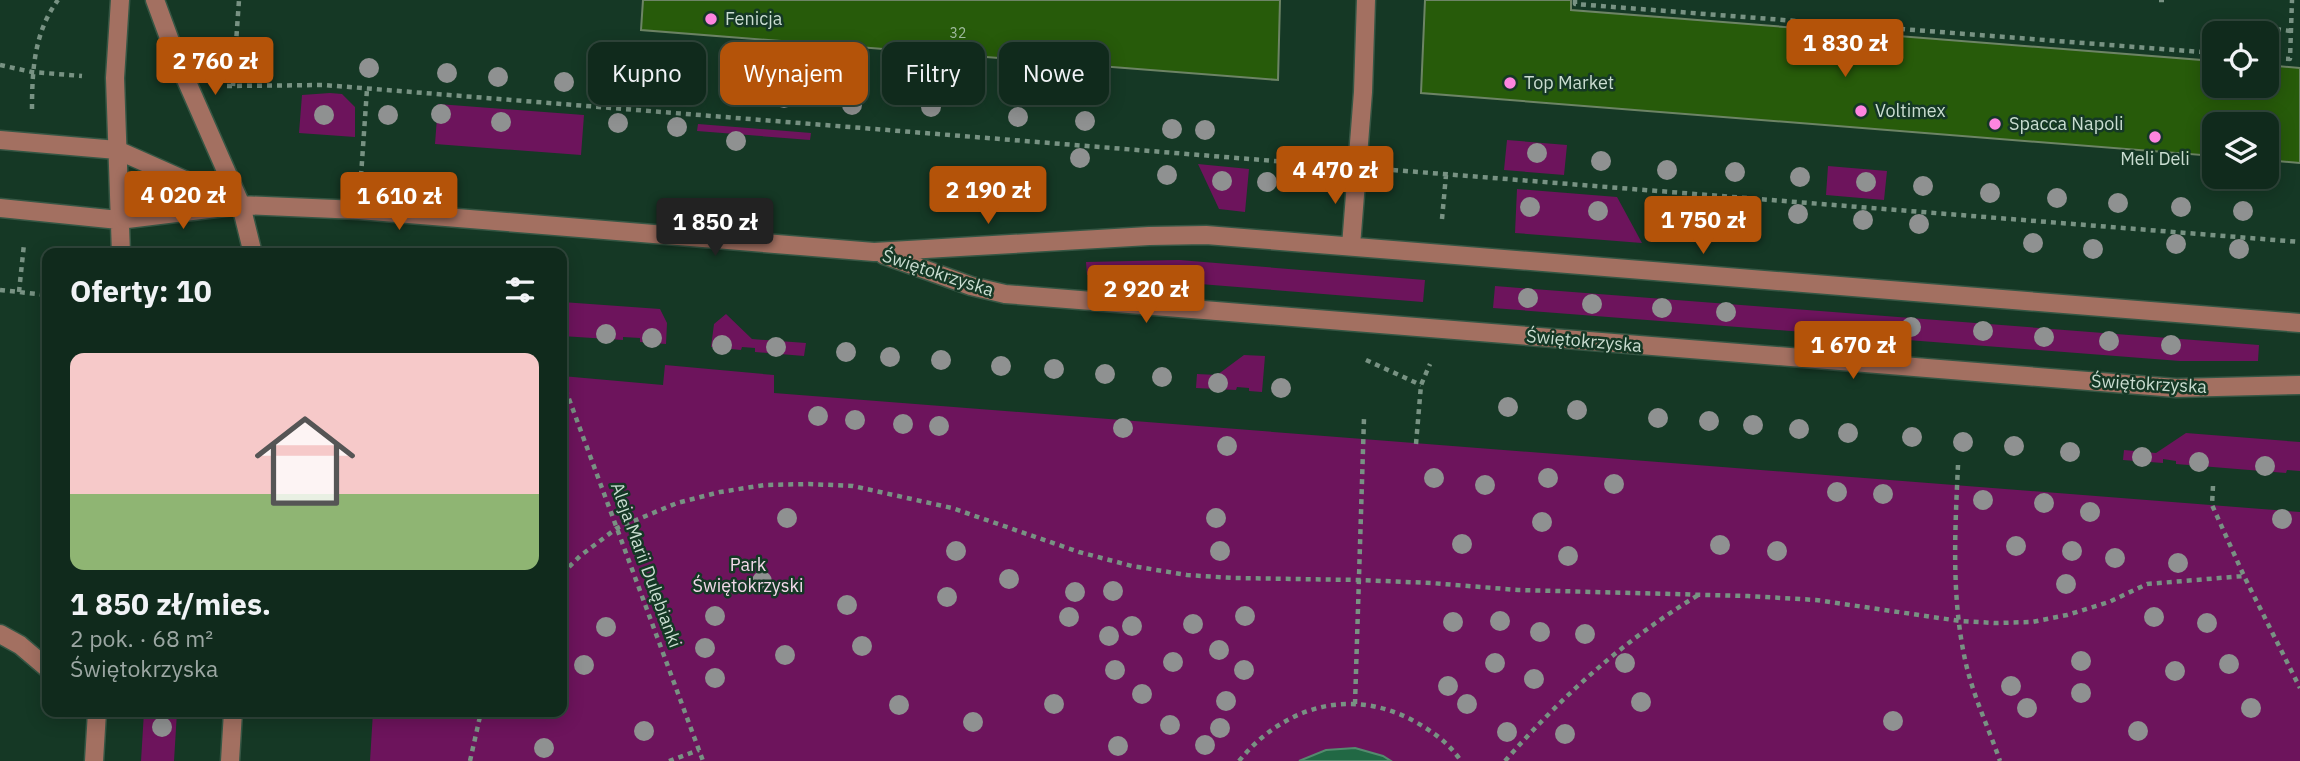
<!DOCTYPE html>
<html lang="pl">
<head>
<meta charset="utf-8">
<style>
  body { margin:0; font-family:"IBM Plex Sans",sans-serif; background:#193225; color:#f1f3f6; height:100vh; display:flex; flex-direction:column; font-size:26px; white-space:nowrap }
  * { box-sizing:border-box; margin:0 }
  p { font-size:23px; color:#9ca7a3 }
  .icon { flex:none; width:38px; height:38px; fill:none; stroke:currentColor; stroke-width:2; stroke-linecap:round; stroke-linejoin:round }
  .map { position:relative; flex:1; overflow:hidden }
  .sheet { position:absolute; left:42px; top:248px; width:525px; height:469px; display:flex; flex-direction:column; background:#102a1c; border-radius:14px; box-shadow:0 4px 18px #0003,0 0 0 2px #30463b }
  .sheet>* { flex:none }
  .guide { position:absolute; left:588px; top:42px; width:665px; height:63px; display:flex; gap:14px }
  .controls { position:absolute; left:2202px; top:21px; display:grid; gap:14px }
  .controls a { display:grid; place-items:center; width:77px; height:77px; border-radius:14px; background:#102a1c; box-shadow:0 4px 18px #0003,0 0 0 2px #30463b; font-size:35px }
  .price { position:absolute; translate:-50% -60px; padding:0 16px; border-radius:7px; background:#b45309; color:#fff; font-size:23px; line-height:46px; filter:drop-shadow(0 2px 4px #0008) }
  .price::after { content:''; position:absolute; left:50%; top:42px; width:21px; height:16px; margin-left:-10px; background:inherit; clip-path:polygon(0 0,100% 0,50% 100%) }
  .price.on { background:#222; color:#fff }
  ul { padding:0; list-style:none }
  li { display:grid; align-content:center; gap:14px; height:371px; padding:0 28px }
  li+li { border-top:2px solid #30463b }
  li span { display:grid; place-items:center; height:217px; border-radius:14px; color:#555 }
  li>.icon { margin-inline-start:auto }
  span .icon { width:126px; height:126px; fill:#fffc; stroke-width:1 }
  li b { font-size:30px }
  h2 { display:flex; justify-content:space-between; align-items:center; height:84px; padding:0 28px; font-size:30px }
  .pill { padding:0 24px; border-radius:14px; background:#102a1c; box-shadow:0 4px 18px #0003,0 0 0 2px #30463b; font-size:24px; line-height:63px }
  .pill.on { background:#b45309; color:#fff }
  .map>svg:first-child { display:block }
  .green { fill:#6d145c }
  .water { fill:#216844; stroke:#548b6e; stroke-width:2 }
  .building { fill:#275b0a; stroke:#6d8465; stroke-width:2 }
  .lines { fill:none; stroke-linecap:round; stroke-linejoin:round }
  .minor-casing { stroke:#365644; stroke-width:21 }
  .path { stroke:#789283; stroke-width:4.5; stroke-dasharray:5 5; stroke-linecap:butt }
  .minor { stroke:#a37061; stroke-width:18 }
  .tree { fill:#8f9191 }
  .poi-dot { fill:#fe85e0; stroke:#153825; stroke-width:2.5 }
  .labels { text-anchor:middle; stroke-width:5; stroke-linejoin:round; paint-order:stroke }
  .number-label { font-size:14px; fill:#a1bc9f }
  .poi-label { font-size:18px; fill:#caddd1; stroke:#153825; text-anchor:start }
  .street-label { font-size:18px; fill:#caddd1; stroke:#153825 }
  .park-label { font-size:18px; fill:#f3d9ea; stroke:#153825 }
</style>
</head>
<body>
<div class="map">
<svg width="2300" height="761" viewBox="0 0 2300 761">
  <rect width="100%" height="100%" fill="#153825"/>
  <path class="green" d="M 330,93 L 342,94 L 355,107 L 355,137 L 299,133 L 302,95 Z
    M 438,104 L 584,115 L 581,155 L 435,144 Z
    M 698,124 L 811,133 L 810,140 L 697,131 Z
    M 1507,140 L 1567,145 L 1564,175 L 1504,170 Z
    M 1198,164 L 1249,169 L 1245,212 L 1219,209 Z
    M 1828,166 L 1887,171 L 1884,200 L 1826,195 Z
    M 1517,189 L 1617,197 L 1642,243 L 1515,233 Z
    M 1179,260 L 1425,280 L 1423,302 L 1087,275 L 1086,262 Z
    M 1495,286 L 2259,345 L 2258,361 L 2180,361 L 1493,308 Z
    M 562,302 L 660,309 L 667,323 L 666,344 L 640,342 L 640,338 L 623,337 L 623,340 L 562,336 Z
    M 726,314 L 752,339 L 806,343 L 804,356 L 755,352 L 755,348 L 742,347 L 741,350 L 711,347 L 714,324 Z
    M 1244,355 L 1265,356 L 1262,392 L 1249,391 L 1249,388 L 1237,387 L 1236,390 L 1196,388 L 1197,374 L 1217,375 Z
    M 665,365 L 774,375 L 774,393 L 2300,512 L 2300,761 L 370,761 L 373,712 L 562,712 L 562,376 L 663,385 Z
    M 2186,433 L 2300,442 L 2300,471 L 2287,470 L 2286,473 L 2176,464 L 2176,461 L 2163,459 L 2163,463 L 2123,460 L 2124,450 L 2156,453 Z
    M 144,712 L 177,712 L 174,761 L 141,761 Z"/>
  <path class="water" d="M 1355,748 L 1383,756 L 1391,761 L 1299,761 L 1326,750 Z"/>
  <path class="building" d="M 643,0 L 1280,0 L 1278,80 L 641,30 Z
    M 1425,0 L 1571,0 L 1571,10 L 2214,61 L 2214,86 L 2266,86 L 2266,65 L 2300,68 L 2300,163 L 2266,160 L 2266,124 L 2214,124 L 2214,156 L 1421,93 Z"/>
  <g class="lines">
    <defs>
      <path id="minor" d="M 120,0 L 115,78 L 121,254
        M 155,0 L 176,57 L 241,205 L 253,254
        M 0,140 L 117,150 L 241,205
        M 0,208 L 119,220 L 241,205 L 359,210 L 874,252 L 1149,236 L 1206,235 L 2300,323
        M 1351,246 L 1363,92 L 1366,0
        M 884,255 L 971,286 L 1005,294 L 2176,388 L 2300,385
        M 0,634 L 20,645 L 47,668
        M 94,761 L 97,712
        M 230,761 L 233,712"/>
    </defs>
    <use href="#minor" class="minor-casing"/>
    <path class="path" d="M 1575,0 L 1575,4 L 2214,53
      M 2159,0 L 2164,0
      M 2266,28 L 2291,31
      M 2266,58 L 2290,59 L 2292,0
      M 0,65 L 32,72 L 82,76
      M 227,86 L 324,85 L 1325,165
      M 233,86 L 239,0
      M 32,109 C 32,71 34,32 58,0
      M 1393,170 L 2300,242
      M 361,176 L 367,89
      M 1442,219 L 1446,175
      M 0,290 L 47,295
      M 19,292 L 24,244
      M 562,359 L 562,354
      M 1366,360 L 1421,385
      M 562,380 L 703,761
      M 1416,444 L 1421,385 L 1430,364
      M 1958,465 C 1955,531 1951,599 1966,664 C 1974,698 1989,729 2000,761
      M 2213,486 L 2212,505 L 2244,576 L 2300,688
      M 562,574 L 580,556 L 617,528 L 677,503 L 720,492 L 765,485 L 809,484 L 853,486 L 952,508 L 1079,552 L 1132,566 L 1187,575 L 1233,578 L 1359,580 L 1431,583 L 1518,590 L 1748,596 L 1816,600 L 1960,621 L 1995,623 L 2032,622 L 2067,615 L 2109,602 L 2147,584 L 2244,576
      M 1355,704 L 1364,418
      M 470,761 L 481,712
      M 669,761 L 699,750
      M 1239,761 C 1283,707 1349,687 1412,720 C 1432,731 1448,742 1461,761
      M 1505,761 C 1563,695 1624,640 1700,594"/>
    <use href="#minor" class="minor"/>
  </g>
  <g class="tree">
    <circle cx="369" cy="68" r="10"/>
    <circle cx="447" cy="73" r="10"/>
    <circle cx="498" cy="77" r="10"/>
    <circle cx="564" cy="82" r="10"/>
    <circle cx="621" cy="87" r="10"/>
    <circle cx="679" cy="91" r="10"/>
    <circle cx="740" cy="96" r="10"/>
    <circle cx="784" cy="98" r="10"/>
    <circle cx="852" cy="105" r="10"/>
    <circle cx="931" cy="107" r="10"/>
    <circle cx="441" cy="114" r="10"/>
    <circle cx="324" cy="115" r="10"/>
    <circle cx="388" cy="115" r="10"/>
    <circle cx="1018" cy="117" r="10"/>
    <circle cx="1085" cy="121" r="10"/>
    <circle cx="501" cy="122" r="10"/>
    <circle cx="618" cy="123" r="10"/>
    <circle cx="677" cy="127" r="10"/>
    <circle cx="1172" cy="129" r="10"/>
    <circle cx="1205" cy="130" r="10"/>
    <circle cx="736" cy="141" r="10"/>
    <circle cx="1537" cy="153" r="10"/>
    <circle cx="1080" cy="158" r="10"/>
    <circle cx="1601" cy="161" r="10"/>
    <circle cx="1667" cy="170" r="10"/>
    <circle cx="1735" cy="172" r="10"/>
    <circle cx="1167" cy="175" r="10"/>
    <circle cx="1800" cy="177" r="10"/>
    <circle cx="1222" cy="181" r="10"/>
    <circle cx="1267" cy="182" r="10"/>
    <circle cx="1866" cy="182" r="10"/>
    <circle cx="1923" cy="186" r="10"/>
    <circle cx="1990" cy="193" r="10"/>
    <circle cx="2057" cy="198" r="10"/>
    <circle cx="2118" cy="203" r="10"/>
    <circle cx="1665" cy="206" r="10"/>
    <circle cx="1530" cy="207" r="10"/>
    <circle cx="2181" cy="207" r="10"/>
    <circle cx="1598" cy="211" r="10"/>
    <circle cx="2243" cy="211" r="10"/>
    <circle cx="1732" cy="212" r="10"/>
    <circle cx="1798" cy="214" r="10"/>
    <circle cx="1863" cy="220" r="10"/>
    <circle cx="1919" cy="224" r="10"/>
    <circle cx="2033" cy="243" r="10"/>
    <circle cx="2176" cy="244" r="10"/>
    <circle cx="2093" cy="249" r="10"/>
    <circle cx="2239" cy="249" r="10"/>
    <circle cx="1528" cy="298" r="10"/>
    <circle cx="1592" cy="304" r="10"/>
    <circle cx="1662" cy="308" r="10"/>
    <circle cx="1726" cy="312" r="10"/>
    <circle cx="1911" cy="327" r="10"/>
    <circle cx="1983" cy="331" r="10"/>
    <circle cx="606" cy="334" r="10"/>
    <circle cx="2044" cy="337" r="10"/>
    <circle cx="652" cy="338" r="10"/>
    <circle cx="2109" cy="341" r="10"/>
    <circle cx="722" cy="345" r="10"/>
    <circle cx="2171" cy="345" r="10"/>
    <circle cx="776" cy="347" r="10"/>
    <circle cx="846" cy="352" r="10"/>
    <circle cx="890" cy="357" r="10"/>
    <circle cx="941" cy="360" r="10"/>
    <circle cx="1001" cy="366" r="10"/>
    <circle cx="1054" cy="369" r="10"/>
    <circle cx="1105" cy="374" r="10"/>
    <circle cx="1162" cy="377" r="10"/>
    <circle cx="1218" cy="383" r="10"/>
    <circle cx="1281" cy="388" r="10"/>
    <circle cx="1508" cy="407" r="10"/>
    <circle cx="1577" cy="410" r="10"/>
    <circle cx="818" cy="416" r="10"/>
    <circle cx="1658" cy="418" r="10"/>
    <circle cx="855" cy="420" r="10"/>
    <circle cx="1709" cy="421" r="10"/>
    <circle cx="903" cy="424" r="10"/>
    <circle cx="1753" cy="425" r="10"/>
    <circle cx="939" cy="426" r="10"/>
    <circle cx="1123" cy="428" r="10"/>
    <circle cx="1799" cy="429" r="10"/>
    <circle cx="1848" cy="433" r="10"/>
    <circle cx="1912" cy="437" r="10"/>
    <circle cx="1963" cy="442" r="10"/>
    <circle cx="1227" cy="446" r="10"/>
    <circle cx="2014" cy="446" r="10"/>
    <circle cx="2070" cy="452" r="10"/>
    <circle cx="2142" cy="457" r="10"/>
    <circle cx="2199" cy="462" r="10"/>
    <circle cx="2265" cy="466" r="10"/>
    <circle cx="1434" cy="478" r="10"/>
    <circle cx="1548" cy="478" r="10"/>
    <circle cx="1614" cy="484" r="10"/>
    <circle cx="1485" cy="485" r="10"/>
    <circle cx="1837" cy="492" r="10"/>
    <circle cx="1883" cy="494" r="10"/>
    <circle cx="1983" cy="500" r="10"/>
    <circle cx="2044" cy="503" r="10"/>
    <circle cx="2090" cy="512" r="10"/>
    <circle cx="787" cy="518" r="10"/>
    <circle cx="1216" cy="518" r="10"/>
    <circle cx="2282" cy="519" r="10"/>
    <circle cx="1542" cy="522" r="10"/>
    <circle cx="1462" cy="544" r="10"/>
    <circle cx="1720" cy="545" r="10"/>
    <circle cx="2016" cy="546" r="10"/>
    <circle cx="956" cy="551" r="10"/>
    <circle cx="1220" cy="551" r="10"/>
    <circle cx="1777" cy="551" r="10"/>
    <circle cx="2072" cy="551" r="10"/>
    <circle cx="1568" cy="556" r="10"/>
    <circle cx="2115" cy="558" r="10"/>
    <circle cx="2178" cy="563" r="10"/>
    <circle cx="1009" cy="579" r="10"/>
    <circle cx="762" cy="581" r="10"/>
    <circle cx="2066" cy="584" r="10"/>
    <circle cx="1113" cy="591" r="10"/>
    <circle cx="1075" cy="592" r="10"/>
    <circle cx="947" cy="597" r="10"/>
    <circle cx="847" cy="605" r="10"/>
    <circle cx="715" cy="616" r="10"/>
    <circle cx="1245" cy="616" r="10"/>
    <circle cx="1069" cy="617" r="10"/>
    <circle cx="2154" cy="617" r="10"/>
    <circle cx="1500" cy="621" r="10"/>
    <circle cx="1453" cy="622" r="10"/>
    <circle cx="2207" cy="623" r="10"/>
    <circle cx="1193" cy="624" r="10"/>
    <circle cx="1132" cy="626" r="10"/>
    <circle cx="606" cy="627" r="10"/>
    <circle cx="1540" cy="632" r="10"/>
    <circle cx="1585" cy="634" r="10"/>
    <circle cx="1109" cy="636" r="10"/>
    <circle cx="862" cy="646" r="10"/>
    <circle cx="705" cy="648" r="10"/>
    <circle cx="1219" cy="650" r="10"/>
    <circle cx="785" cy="655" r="10"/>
    <circle cx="2081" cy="661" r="10"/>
    <circle cx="1173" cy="662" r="10"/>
    <circle cx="1495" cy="663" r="10"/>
    <circle cx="1625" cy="663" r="10"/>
    <circle cx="2229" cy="664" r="10"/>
    <circle cx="584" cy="665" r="10"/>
    <circle cx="1115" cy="670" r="10"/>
    <circle cx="1244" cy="670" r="10"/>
    <circle cx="2175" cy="671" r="10"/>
    <circle cx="715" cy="678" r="10"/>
    <circle cx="1534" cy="679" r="10"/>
    <circle cx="1448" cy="686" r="10"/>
    <circle cx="2011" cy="686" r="10"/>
    <circle cx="2081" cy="693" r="10"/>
    <circle cx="1142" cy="694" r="10"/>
    <circle cx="1226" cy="701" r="10"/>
    <circle cx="1641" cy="702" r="10"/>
    <circle cx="1054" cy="704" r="10"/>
    <circle cx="1467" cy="704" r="10"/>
    <circle cx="899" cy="705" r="10"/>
    <circle cx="2027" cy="708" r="10"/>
    <circle cx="2251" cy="708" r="10"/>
    <circle cx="1893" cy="721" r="10"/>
    <circle cx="973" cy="722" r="10"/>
    <circle cx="1170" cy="725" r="10"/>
    <circle cx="162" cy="727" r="10"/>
    <circle cx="1220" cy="728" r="10"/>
    <circle cx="644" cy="731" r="10"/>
    <circle cx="2138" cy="731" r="10"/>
    <circle cx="1507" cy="732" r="10"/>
    <circle cx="1565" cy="734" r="10"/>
    <circle cx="1205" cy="745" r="10"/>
    <circle cx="1118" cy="746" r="10"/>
    <circle cx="544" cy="748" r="10"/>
  </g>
  <g class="poi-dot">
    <circle cx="711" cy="19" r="7"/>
    <circle cx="1510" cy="83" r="7"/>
    <circle cx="1861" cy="111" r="7"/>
    <circle cx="1995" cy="124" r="7"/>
    <circle cx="2155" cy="137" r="7"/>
  </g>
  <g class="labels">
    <g class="number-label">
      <text x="958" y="38">32</text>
    </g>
    <g class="poi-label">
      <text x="725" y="25">Fenicja</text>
      <text x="1524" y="89">Top Market</text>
      <text x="1875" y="117">Voltimex</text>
      <text x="2009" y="130">Spacca Napoli</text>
      <text x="2155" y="165" text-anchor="middle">Meli Deli</text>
    </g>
    <g class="street-label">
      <text transform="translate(938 273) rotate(18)" y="6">Świętokrzyska</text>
      <text transform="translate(1584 341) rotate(5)" y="6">Świętokrzyska</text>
      <text transform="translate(2149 384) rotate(3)" y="6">Świętokrzyska</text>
      <text transform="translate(646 565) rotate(70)" y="6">Aleja Marii Dulębianki</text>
    </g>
    <g class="park-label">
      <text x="748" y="571">Park<tspan x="748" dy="21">Świętokrzyski</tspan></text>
    </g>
  </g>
</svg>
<div class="controls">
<a><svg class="icon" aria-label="locate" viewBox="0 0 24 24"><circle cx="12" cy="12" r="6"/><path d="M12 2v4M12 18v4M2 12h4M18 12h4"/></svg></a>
<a><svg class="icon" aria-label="layers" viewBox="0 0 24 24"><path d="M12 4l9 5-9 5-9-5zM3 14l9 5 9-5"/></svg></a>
</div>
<b class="price" style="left:1845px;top:79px">1 830 zł</b>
<b class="price" style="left:215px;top:97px">2 760 zł</b>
<b class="price" style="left:1335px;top:206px">4 470 zł</b>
<b class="price" style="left:988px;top:226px">2 190 zł</b>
<b class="price" style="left:183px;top:231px">4 020 zł</b>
<b class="price" style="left:399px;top:232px">1 610 zł</b>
<b class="price" style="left:1703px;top:256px">1 750 zł</b>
<b class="price on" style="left:715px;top:258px">1 850 zł</b>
<b class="price" style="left:1146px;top:325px">2 920 zł</b>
<b class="price" style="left:1853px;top:381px">1 670 zł</b>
<div class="guide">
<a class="pill">Kupno</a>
<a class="pill on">Wynajem</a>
<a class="pill">Filtry</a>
<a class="pill">Nowe</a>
</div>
<section class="sheet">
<h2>Oferty: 10<svg class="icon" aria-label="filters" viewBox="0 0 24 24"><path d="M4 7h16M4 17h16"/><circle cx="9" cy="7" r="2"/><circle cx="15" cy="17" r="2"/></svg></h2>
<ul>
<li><span style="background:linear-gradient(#f6c9c9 65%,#8fb573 0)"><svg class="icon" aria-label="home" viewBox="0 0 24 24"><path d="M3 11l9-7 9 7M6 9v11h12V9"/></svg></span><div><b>1 850 zł/mies.</b><p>2 pok. · 68 m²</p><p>Świętokrzyska</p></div></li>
</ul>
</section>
</div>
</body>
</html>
